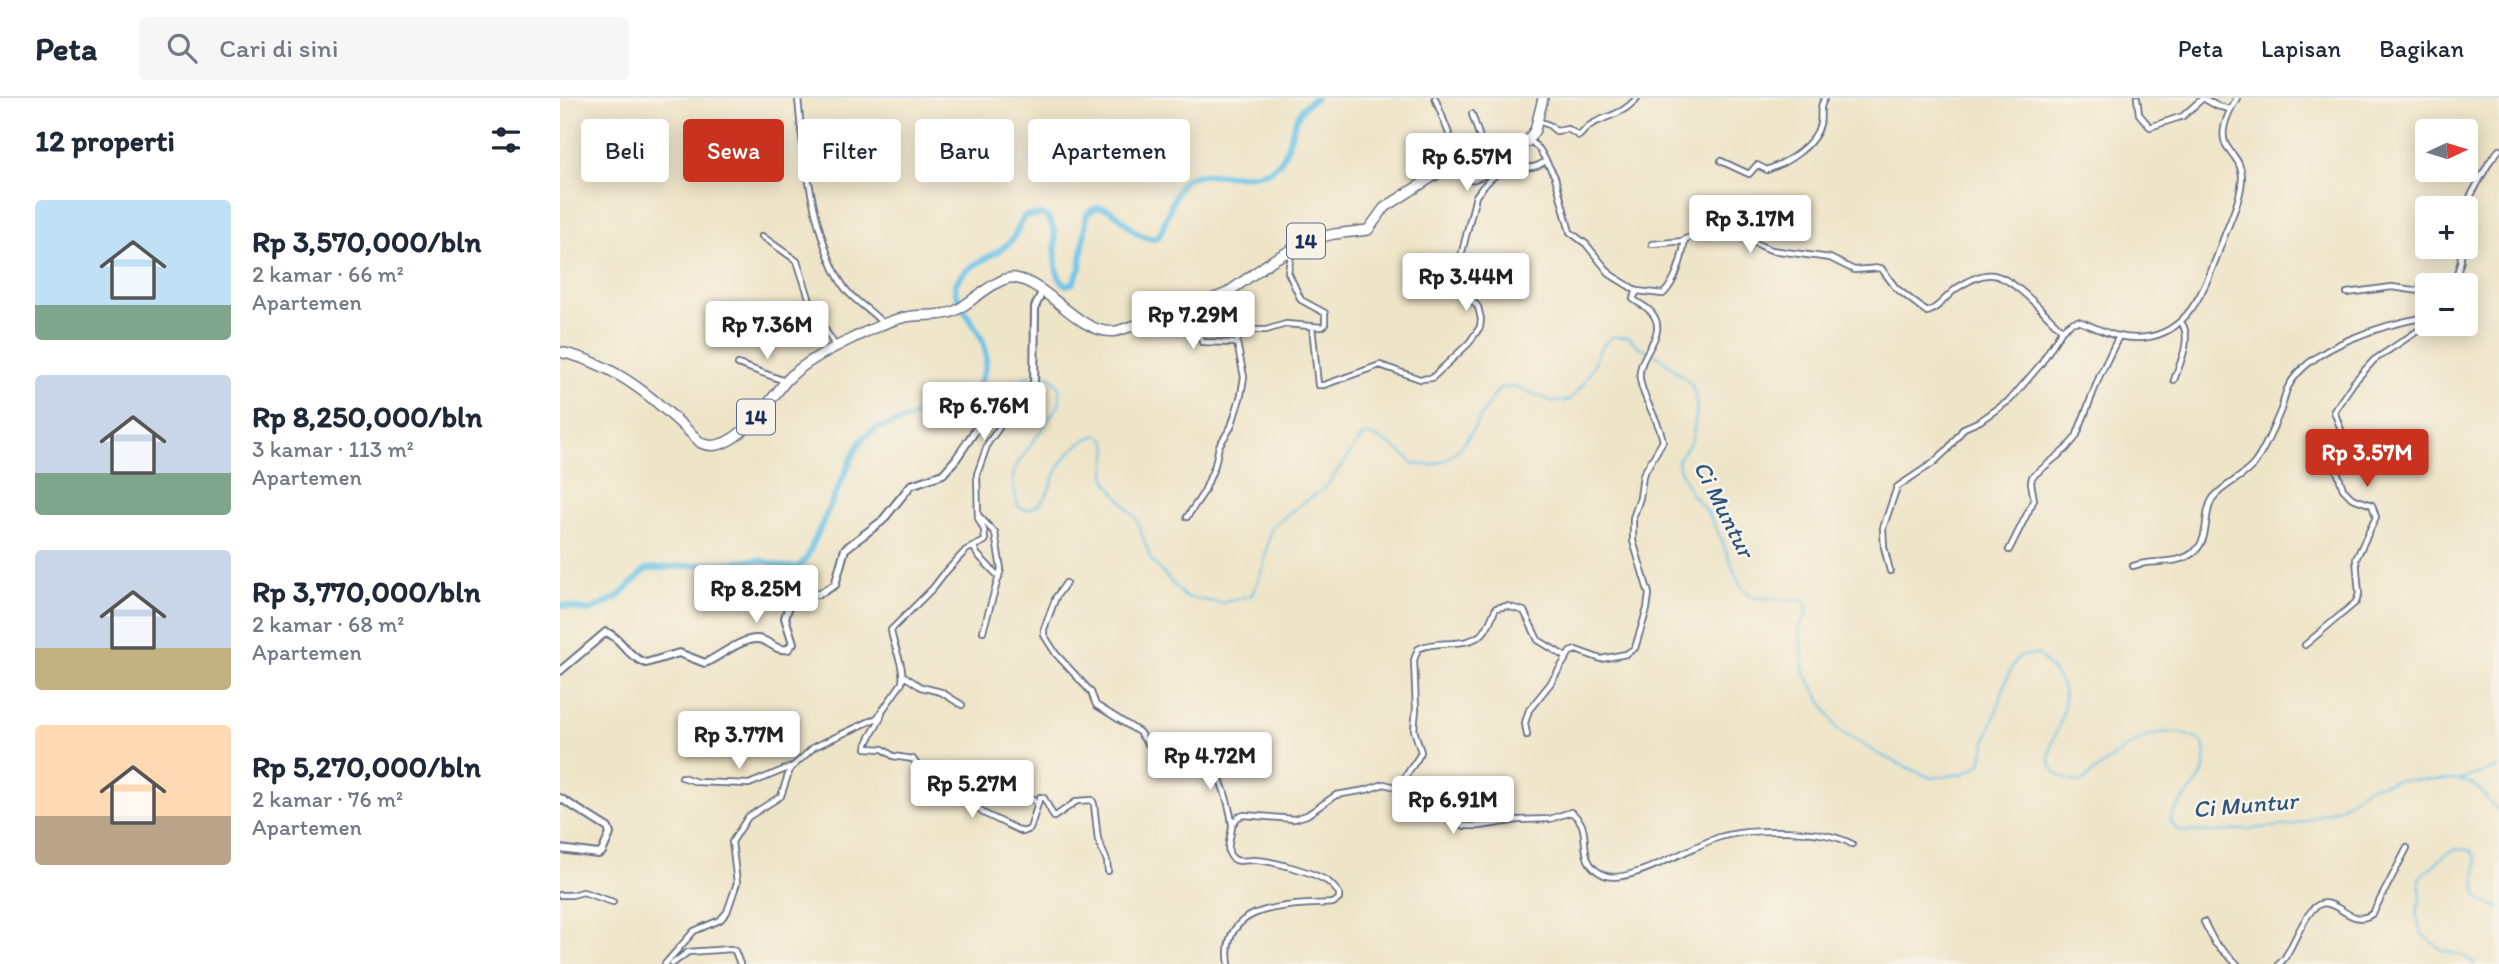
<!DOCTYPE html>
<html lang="id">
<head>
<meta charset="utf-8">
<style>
  body { margin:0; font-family:Itim,sans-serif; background:#f6f6f7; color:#1f2937; height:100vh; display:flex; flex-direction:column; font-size:26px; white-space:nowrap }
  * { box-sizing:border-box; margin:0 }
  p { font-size:23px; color:#747a83 }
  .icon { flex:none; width:38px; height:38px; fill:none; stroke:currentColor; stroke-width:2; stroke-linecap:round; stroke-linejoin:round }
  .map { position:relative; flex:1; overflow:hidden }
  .drawer { display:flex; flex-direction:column; background:#fff; width:560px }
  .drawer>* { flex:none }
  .top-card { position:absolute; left:21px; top:21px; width:665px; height:63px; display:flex; gap:14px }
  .needle { width:46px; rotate:86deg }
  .fabs { position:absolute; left:1855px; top:21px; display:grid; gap:14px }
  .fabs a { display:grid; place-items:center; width:63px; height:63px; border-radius:7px; background:#fff; box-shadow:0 4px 18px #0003; font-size:35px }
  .price { position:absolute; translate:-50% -60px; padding:0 16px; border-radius:7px; background:#fff; color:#222; font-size:23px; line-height:46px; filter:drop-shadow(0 2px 4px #0008) }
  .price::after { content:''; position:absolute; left:50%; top:42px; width:21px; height:16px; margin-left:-10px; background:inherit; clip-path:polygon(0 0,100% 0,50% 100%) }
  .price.active { background:#c8321e; color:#fff }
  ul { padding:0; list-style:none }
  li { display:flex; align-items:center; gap:21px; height:175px; padding:0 35px }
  li span { display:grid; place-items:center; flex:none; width:196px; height:140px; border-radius:7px; color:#555 }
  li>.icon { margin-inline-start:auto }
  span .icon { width:84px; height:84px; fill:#fffc; stroke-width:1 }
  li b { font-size:30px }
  h2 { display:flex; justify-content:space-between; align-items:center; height:84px; padding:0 35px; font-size:30px }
  .tag { padding:0 24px; border-radius:7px; background:#fff; box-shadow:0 4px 18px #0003; font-size:24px; line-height:63px }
  .tag.active { background:#c8321e; color:#fff }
  header { display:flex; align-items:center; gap:42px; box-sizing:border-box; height:98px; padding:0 35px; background:#fff; border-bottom:2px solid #e0e1e3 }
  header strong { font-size:33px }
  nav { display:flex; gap:38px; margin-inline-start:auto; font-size:24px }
  .search { width:490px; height:63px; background:#f6f6f7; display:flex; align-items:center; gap:18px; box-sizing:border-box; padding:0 24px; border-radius:7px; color:#747a83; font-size:26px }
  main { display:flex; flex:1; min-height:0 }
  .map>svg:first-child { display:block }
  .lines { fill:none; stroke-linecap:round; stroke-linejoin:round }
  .stream { stroke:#6ac3e7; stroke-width:2 }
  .river { stroke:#6ac3e7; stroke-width:6 }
  .street-casing { stroke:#656e83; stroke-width:8 }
  .secondary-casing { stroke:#656e83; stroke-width:10 }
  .highway-casing { stroke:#656e83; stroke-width:12 }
  .street { stroke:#fff; stroke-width:4.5 }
  .secondary { stroke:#fff; stroke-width:6 }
  .highway { stroke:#fff; stroke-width:9 }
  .labels { text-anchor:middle; stroke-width:5; stroke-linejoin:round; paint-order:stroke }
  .shield { fill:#f7f3e8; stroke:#5d6a87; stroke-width:2 }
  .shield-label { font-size:21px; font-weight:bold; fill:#1b2f5e }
  .water-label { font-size:24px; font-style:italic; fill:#2f5480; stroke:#f7f3e8 }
</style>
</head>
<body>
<header>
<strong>Peta</strong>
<div class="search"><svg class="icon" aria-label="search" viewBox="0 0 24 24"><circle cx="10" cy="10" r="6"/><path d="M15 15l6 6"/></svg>Cari di sini</div>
<nav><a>Peta</a><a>Lapisan</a><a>Bagikan</a></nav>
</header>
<main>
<section class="drawer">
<h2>12 properti<svg class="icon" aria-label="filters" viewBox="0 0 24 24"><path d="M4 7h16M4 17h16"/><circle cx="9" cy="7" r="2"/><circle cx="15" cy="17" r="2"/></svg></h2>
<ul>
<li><span style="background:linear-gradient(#bfe0f5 75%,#7fa58c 0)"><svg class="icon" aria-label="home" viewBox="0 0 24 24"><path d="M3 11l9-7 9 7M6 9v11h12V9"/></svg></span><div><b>Rp 3,570,000/bln</b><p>2 kamar · 66 m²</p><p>Apartemen</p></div></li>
<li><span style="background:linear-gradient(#c9d6e8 70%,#7fa58c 0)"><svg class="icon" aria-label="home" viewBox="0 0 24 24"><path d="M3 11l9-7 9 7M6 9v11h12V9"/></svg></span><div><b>Rp 8,250,000/bln</b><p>3 kamar · 113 m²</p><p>Apartemen</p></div></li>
<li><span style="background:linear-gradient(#c9d6e8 70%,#c2b280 0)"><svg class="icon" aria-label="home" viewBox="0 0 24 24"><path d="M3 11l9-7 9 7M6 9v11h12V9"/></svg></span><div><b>Rp 3,770,000/bln</b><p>2 kamar · 68 m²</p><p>Apartemen</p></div></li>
<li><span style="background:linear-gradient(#ffd9b3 65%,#b9a48a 0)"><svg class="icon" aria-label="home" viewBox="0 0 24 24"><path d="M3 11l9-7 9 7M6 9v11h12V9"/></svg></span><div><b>Rp 5,270,000/bln</b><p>2 kamar · 76 m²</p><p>Apartemen</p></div></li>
</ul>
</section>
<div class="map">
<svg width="1939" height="866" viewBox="0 0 1939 866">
  <rect width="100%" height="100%" fill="#f7f3e8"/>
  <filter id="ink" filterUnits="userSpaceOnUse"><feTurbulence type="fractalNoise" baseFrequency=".0143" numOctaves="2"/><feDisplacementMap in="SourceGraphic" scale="14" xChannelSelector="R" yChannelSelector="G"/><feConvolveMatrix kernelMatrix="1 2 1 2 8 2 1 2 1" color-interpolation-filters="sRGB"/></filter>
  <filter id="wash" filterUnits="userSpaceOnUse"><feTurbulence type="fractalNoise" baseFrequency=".00686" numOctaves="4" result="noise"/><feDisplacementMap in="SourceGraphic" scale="28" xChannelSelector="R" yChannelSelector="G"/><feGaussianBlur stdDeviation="1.57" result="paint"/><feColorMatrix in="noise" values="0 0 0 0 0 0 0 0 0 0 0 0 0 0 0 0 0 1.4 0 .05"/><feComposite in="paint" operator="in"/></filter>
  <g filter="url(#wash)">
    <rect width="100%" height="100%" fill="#eee4c7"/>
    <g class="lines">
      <path class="stream" d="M 478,277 L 490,277 L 499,288 L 500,305 L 454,371 L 453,384 L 458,408 L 466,412 C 493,404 487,386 501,366 C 508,354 526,338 539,337 L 546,342 L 548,349 L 545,375 L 548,385 L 577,422 L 591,462 L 625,499 L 662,505 L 692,497 L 703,470 L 711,430 L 737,409 L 766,389 L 804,336 C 825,341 839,351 854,366 C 859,366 866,368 871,367 C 906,362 919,313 940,290 L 956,289 L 994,304 L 1010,302 L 1022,288 L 1033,269 L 1040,251 L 1051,239 L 1068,239 L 1078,248 L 1099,258 L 1131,286 L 1135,296 L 1137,312 L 1132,342 L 1118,362 L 1119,370 L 1131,396 L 1147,414 L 1159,436 L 1181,489 L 1194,500 L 1244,502 L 1248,513 L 1239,530 L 1244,573 L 1278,632 L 1320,657 L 1371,680 L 1402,676 L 1421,666 C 1424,644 1432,626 1439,606 C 1446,586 1446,576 1459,558 L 1478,556 C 1489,569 1502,580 1504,597 C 1510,631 1459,672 1520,685 C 1556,658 1596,614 1643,645 C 1654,686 1624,690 1610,722 L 1618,733 L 1656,734 L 1734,727 L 1781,709 L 1808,689 L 1839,682 L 1896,682 L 1939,670
        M 410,296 L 473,277
        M 1898,682 C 1926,687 1919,698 1939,713
        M 1915,866 L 1906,859 L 1882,852 L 1861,835 L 1856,815 L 1861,799 L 1859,780 L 1887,755 L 1897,751 L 1910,752 C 1929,771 1896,800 1939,809"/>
      <path class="river" d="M 0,507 L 29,513 L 58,499 L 86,471 L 200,462 L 223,469 L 238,469 L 246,461 L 296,351 L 304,339 L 316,331 C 334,325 401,305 412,294 C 425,281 430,262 423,244 C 416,225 396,208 395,187 C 405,166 432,160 448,146 C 458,138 457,126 465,118 L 484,117 C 507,135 484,169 506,187 L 513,185 L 520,170 L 527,116 C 544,99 560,120 573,132 C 578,137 586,139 593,141 L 599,138 C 607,122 613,96 623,84 C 637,67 695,88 716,68 C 735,51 727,13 756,0"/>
    </g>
  </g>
  <g filter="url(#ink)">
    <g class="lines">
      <defs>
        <path id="street" d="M 238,0 C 242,52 255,146 284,189 C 294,204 312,212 323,226
          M 875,0 L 900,64
          M 1577,0 L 1579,16 L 1590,29 L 1623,18 L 1643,0 L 1657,8 L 1670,11
          M 912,16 L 924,52
          M 978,23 L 989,27 L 996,33 L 1008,31 L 1019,38 C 1024,34 1026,29 1032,26 C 1050,16 1061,18 1077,0
          M 970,42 L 980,52 L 995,79 L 1010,134 L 1026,146 L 1051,177 L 1077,193 L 1103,196 C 1116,184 1123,158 1125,141 L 1152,132 L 1167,133 L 1211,152 L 1270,160 L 1294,172 L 1321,170 L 1336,190 L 1367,214 C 1378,211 1387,197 1397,190 C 1407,184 1421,175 1433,177 C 1454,180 1486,217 1502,232
          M 1161,63 L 1189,76 L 1197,67 L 1207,72 C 1226,65 1255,48 1260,26 C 1262,16 1258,10 1265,0
          M 897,67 C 908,86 912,84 929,74
          M 1904,110 L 1930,63 L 1939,52
          M 202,138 L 237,163 L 253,212 L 276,249
          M 1092,146 L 1124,143
          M 1894,187 L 1901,162 L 1900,149
          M 1787,195 L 1832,189 L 1867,194
          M 632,210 L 642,244 L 677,245
          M 752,228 L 758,287 L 764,287 L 820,267 L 860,281 L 872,280 L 909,245 L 920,229 L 921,221 L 918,209 L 900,188 L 896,178 L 916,98 C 922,89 935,74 947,71 C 961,67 974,74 986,62
          M 178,266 L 225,283
          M 1614,282 C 1620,265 1633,240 1621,224
          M 419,418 L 435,435 L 441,471 L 423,533
          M 627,419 L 644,394 L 655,367 L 659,348 L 671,329 L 681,297 L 684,279 L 677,245 L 680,232 L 706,232 L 726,226 L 762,229 L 765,227 L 765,215 L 741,202 L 728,174 L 732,152
          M 414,449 L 417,456 L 439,479
          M 1449,452 L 1474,402 L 1471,385 L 1472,379 L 1506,351 L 1516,339 L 1540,277 L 1559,238
          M 1573,468 C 1593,460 1615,469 1634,454 C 1651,440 1642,416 1653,400 C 1664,386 1683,380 1694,366 C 1705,352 1713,330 1720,314 C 1724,305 1724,297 1728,289 C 1750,248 1825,226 1867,219
          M 1330,473 L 1324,449 L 1323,430 L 1337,389 L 1373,365 L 1388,351 L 1404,330 L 1420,323 L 1450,302 L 1480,267 L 1502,232 L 1511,225 L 1518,223 C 1531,227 1544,235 1558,238 C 1622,251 1642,199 1660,150 C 1667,128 1682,102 1682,78 C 1681,65 1675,60 1668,50 C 1657,36 1669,13 1677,0
          M 506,485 L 496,499 L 484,531 L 484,537 L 496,556 L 531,594 L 536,607 L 579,634 L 588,646 C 604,646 620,641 636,645 C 653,649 670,708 672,726 C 673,734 665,750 670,757 C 676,767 687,761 695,762 C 714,763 752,774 767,783 C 772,786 775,791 779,795 L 779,801 L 773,805 C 732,808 659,803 669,866
          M 1745,547 L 1796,504 L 1799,496 L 1796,461 L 1816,419 L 1812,407 L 1792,400 L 1783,391 L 1774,364 L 1781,332 L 1774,313 L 1794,284 L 1814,262 L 1868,226
          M 1006,559 L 978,542 L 964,513 L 947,508 L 936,510 C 932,518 929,529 923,535 C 906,551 877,541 858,551 L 854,562 L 856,611 L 854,632 L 861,654 C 856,667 840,678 844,692 L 876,715 L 905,728 L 920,728 L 958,722 L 990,721 L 1011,714 C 1016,718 1022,724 1023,731 C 1027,747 1021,767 1044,777 C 1067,788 1133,747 1160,739 C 1189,730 1265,730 1292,746
          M 344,578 L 361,589 L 381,594 L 402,607
          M 322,615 C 319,629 307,639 306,650 L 323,651 L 333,658 L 353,661 L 363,676 L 379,689 L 405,693 L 423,715 L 463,734 L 470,731 L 480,699 L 484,700 L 494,719 L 517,703 L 532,702 L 534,706 L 538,742 L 547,763 L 548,773
          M 967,637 L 965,625 L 969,612 L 990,586 L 1010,554 L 1016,552 L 1041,561 L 1066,556 L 1075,550 L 1087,511 L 1089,496 L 1073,443 L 1073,420 L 1080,400 L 1083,377 L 1103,343 C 1099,321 1083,303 1080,281 C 1076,256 1111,237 1091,214 C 1086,208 1079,206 1073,201 L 1077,193
          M 122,679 L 137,684 L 189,686 L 233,668
          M 462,691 L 477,705
          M 673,726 L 678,719 L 684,717 L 734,721 L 747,717 L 776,697 L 806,692 L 824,686 L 843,691
          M 0,797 L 12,797 L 23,794 L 53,804
          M 1644,824 L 1655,845 L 1677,866
          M 105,866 L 134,833 L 160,822 L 167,814 L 177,785 L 172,744 L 188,719 L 221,698 L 230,671 L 254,649 L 317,620 L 342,585 C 345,567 333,549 331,532 L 373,490 L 383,477 L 406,452 L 425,443 L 424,432 L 418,420 L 417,376 L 428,345 L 439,330 L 440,313
          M 112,866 L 128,854 L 171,851 L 175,853 L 180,866
          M 1719,866 L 1724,861 C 1734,846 1740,826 1752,812 C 1773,789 1789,834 1813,815 L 1847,750"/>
        <path id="secondary" d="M 0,573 L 46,534 C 62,540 66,558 86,565 L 119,555 L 145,565 C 159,559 186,536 202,542 C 213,545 215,553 228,551 L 233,545 L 225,520 L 232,498 L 237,495 L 259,496 L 275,487 L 285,451 L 322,423 L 351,387 L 383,376 L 396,361 L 419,327 L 474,290 L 475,209 L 482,194
          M 0,700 L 48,730 L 50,736 L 42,754 L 38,756 L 0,751"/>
        <path id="highway" d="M 0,254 C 58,266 100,305 141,345 C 172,360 209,303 226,283 C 244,264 271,251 293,240 C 312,231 333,220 353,218 C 368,216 381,219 395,213 C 411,205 439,177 455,180 C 491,186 520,239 557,233 L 632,209 L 667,195 L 713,162 L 749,142 L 774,136 L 808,132 L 824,110 L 877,76 L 924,52 L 967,44 L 975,32 L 983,0"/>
      </defs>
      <use href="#street" class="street-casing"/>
      <use href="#secondary" class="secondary-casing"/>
      <use href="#highway" class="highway-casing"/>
      <use href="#street" class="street"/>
      <use href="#secondary" class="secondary"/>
      <use href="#highway" class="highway"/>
    </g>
  </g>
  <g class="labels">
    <g class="shield">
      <rect x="727" y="125.5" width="38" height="35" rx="5"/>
      <rect x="177" y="301.5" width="38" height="35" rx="5"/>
    </g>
    <g class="shield-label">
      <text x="746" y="150">14</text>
      <text x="196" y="326">14</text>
    </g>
    <g class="water-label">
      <text transform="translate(1164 411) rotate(63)" y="8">Ci Muntur</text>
      <text transform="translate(1685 707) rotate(-5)" y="8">Ci Muntur</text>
    </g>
  </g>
</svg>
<div class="fabs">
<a><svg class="needle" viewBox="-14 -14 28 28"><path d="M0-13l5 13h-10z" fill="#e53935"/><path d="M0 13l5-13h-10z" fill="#747a83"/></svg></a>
<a>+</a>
<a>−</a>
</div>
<b class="price" style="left:907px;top:95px">Rp 6.57M</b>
<b class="price" style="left:1190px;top:157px">Rp 3.17M</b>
<b class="price" style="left:906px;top:215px">Rp 3.44M</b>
<b class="price" style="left:633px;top:253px">Rp 7.29M</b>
<b class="price" style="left:207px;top:263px">Rp 7.36M</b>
<b class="price" style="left:424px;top:344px">Rp 6.76M</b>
<b class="price active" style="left:1807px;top:391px">Rp 3.57M</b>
<b class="price" style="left:196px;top:527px">Rp 8.25M</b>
<b class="price" style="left:179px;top:673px">Rp 3.77M</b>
<b class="price" style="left:650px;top:694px">Rp 4.72M</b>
<b class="price" style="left:412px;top:722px">Rp 5.27M</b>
<b class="price" style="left:893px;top:738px">Rp 6.91M</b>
<div class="top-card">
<a class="tag">Beli</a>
<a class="tag active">Sewa</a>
<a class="tag">Filter</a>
<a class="tag">Baru</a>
<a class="tag">Apartemen</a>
</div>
</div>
</main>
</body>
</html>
